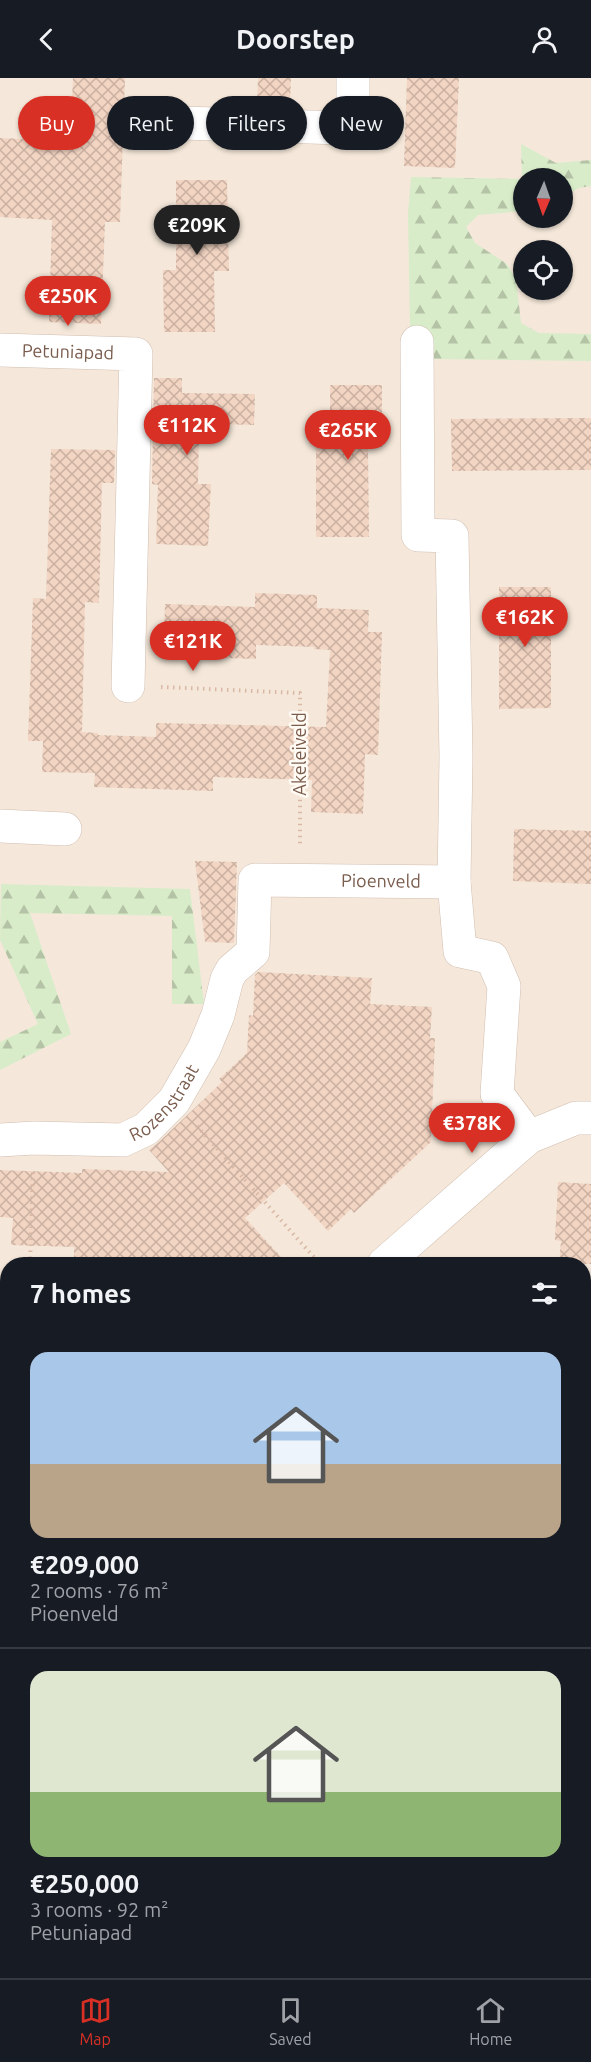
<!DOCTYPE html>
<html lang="en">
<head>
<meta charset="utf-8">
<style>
  body { margin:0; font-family:Ubuntu,sans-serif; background:#20242c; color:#f1f3f6; height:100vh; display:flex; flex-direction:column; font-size:22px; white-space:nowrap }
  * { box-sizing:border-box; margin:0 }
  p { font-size:20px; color:#9ea1a6 }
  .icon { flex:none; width:33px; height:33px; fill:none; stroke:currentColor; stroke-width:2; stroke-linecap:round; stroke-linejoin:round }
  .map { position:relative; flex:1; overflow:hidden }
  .drawer { position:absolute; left:0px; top:1179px; width:591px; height:722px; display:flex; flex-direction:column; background:#171b24; border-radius:24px 24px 0 0; box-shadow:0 2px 4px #0004 }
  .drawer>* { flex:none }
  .hud { position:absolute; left:18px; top:18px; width:555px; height:54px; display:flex; gap:12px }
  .needle { width:39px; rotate:182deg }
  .fabs { position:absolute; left:513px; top:90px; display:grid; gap:12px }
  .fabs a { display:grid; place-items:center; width:60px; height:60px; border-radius:50%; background:#171b24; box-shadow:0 2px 4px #0004; font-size:30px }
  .price { position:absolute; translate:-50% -51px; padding:0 14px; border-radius:21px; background:#d93025; color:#fff; font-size:20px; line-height:39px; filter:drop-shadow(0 2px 3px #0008) }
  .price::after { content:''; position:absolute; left:50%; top:36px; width:18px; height:14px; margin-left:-9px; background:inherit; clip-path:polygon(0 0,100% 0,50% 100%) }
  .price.on { background:#222; color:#fff }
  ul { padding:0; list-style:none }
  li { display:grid; align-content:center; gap:12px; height:318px; padding:0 30px }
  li+li { border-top:2px solid #363941 }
  li span { display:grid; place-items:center; height:186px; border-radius:18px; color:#555 }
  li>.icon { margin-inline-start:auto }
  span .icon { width:108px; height:108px; fill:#fffc; stroke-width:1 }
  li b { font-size:26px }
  h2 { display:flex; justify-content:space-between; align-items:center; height:72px; padding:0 30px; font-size:26px }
  .pill { padding:0 21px; border-radius:27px; background:#171b24; box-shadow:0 2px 4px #0004; font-size:21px; line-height:54px }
  .pill.on { background:#d93025; color:#fff }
  header { display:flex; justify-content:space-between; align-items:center; height:78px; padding:0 30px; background:#171b24; font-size:27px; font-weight:700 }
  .menu { display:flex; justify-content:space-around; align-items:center; height:84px; border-top:2px solid #363941; background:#171b24; font-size:16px; color:#9ea1a6 }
  .menu a { display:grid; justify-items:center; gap:3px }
  .menu .on { color:#d93025 }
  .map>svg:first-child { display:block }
  .residential { fill:#f5e8da; fill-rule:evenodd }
  .forest { fill:url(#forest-firs) }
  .building { fill:url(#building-cross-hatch) }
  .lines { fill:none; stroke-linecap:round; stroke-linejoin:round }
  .minor-casing { stroke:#d1beb0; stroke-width:34 }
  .path { stroke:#d9b8a5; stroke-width:4; stroke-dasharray:1.5 4.5; stroke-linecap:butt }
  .minor { stroke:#fff; stroke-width:33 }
  .labels { text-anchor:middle; stroke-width:5; stroke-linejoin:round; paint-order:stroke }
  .street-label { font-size:18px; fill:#7a5c4d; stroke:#fffaf3 }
</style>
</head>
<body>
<header><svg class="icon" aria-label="back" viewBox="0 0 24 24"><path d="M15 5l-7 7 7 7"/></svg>Doorstep<svg class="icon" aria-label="person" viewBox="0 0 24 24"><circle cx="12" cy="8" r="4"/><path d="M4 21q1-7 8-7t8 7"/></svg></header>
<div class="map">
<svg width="591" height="1900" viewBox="0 0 591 1900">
  <defs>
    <pattern id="forest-firs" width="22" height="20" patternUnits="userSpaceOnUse" patternTransform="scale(1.5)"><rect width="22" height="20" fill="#d8ecc9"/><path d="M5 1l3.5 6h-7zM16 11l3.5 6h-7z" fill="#b4c2a5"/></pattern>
    <pattern id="building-cross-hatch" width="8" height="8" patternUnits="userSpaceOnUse" patternTransform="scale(1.5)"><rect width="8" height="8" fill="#f3d5c3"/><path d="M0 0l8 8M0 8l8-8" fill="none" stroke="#cab0a1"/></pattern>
  </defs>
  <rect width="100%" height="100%" fill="#fdf6ec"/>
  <path class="residential" d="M 0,0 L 591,0 L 591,1900 L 0,1900 ZM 524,100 L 562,100 L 562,140 L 524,140 ZM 524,172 L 562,172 L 562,212 L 524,212 ZM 8,1186 L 584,1186 L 584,1893 L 8,1893 Z"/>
  <path class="forest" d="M 521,66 L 556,85 L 591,82 L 591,108 L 579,110 L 563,119 L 562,100 L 524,100 L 523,133 L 478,137 L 466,149 L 475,165 L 507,186 L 516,201 L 521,245 L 539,255 L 591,256 L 591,283 L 431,281 L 431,269 L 410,249 L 408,136 L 411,99 L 522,101 Z
    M 1,806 L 190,811 L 204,926 L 172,926 L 172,838 L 30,835 L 71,956 L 0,992 L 0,964 L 38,946 L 0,862 Z"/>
  <path class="building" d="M 73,0 L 125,0 L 120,144 L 105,144 L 101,246 L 49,244 L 52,142 L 0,139 L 0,60 L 70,63 Z
    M 258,0 L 291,0 L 290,28 L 257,26 Z
    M 407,0 L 459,0 L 455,90 L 404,88 Z
    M 176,102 L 227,102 L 229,193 L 214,193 L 215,254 L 164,254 L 163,192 L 176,192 Z
    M 154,300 L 182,300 L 182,315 L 255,316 L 254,347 L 216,346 L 199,361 L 198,406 L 211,406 L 208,468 L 156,466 L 158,407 L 152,406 Z
    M 330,307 L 382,307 L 382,369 L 368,369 L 369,459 L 316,459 L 316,366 L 330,366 Z
    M 591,340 L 591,392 L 452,393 L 451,341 Z
    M 51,371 L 115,372 L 114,405 L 102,405 L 99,525 L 85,524 L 82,654 L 98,655 L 98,657 L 156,659 L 156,645 L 326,649 L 330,572 L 314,571 L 314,569 L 256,567 L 256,581 L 163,578 L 165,526 L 255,529 L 255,515 L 317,517 L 317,530 L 369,532 L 368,554 L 382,554 L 378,677 L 365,676 L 363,736 L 311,734 L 312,702 L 213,699 L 213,713 L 94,709 L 95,695 L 42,694 L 43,663 L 28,663 L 33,520 L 46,521 Z
    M 499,509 L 551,509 L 551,630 L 499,631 Z
    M 514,751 L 591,753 L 591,806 L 513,803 Z
    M 195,783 L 237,784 L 234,865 L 205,864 Z
    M 258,894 L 372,900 L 370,926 L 432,929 L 430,960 L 435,960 L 431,1064 L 354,1135 L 351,1131 L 328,1153 L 284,1105 L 245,1140 L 288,1186 L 74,1186 L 74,1169 L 11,1167 L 13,1140 L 0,1139 L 0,1092 L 82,1095 L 82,1091 L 169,1094 L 149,1072 L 159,1064 L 222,1004 L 219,1001 L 247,975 L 249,937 L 253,938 L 255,897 Z
    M 558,1104 L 591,1106 L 591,1186 L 559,1186 L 561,1163 L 555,1162 Z"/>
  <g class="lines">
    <defs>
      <g id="minor">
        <path d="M 182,45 L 341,50 L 353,33 L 353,0"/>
        <path id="s1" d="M 0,272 L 136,276 L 128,608"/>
        <path d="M 0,748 L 65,751"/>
        <path d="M 454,804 L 460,873 L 492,880 L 504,908 L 497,1016 L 529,1059"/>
        <path id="s2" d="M 0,1062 L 34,1060 L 123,1062 L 146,1051 L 174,1023 L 204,971 L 218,937 L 227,901 L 232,892 L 253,874 L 255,802 L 454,804 L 456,679 L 452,458 L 418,457 L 417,264"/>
        <path d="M 384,1186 L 529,1059 L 576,1040 L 591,1040"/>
        <path d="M 0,1332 L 8,1332"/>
        <path d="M 584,1538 L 591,1539"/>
        <path d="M 525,1900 L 525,1893"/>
      </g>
    </defs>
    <use href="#minor" class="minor-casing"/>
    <path class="path" d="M 161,609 L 300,615 L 300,769
      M 197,1048 L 320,1186
      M 30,1186 L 33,1094"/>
    <use href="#minor" class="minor"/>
  </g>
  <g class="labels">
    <g class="street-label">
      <text dy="6" stroke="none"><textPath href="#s1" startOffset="68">Petuniapad</textPath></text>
      <text transform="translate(300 676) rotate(-90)" y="6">Akeleiveld</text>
      <text dy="6" stroke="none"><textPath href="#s2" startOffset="558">Pioenveld</textPath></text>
      <text dy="6" stroke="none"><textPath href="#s2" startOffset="180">Rozenstraat</textPath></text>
    </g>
  </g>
</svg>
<div class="fabs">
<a><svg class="needle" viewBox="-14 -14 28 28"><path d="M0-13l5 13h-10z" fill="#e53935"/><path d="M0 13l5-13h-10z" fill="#9ea1a6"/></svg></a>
<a><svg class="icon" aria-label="locate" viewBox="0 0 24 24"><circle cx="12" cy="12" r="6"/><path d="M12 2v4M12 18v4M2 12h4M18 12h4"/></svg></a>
</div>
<b class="price on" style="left:197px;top:178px">€209K</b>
<b class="price" style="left:68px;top:249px">€250K</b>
<b class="price" style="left:187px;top:378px">€112K</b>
<b class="price" style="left:348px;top:383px">€265K</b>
<b class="price" style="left:525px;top:570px">€162K</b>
<b class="price" style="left:193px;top:594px">€121K</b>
<b class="price" style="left:472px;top:1076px">€378K</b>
<div class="hud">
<a class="pill on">Buy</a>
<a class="pill">Rent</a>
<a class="pill">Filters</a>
<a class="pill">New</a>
</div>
<section class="drawer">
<h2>7 homes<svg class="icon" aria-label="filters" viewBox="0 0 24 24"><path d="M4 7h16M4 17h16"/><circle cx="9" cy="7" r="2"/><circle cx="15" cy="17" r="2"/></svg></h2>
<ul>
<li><span style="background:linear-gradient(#a9c7e8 60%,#b9a48a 0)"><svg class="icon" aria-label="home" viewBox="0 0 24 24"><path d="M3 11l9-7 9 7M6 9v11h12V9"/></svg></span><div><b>€209,000</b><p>2 rooms · 76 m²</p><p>Pioenveld</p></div></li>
<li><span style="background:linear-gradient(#dfe7d0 65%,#8fb573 0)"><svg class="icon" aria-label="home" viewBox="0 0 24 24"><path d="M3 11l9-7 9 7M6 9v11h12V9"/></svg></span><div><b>€250,000</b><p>3 rooms · 92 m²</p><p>Petuniapad</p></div></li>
</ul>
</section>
</div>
<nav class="menu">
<a class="on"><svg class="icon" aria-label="map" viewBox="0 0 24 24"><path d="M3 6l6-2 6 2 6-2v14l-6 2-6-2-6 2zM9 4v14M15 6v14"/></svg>Map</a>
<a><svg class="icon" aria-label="saved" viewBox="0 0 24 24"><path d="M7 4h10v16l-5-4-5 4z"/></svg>Saved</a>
<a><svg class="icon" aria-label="home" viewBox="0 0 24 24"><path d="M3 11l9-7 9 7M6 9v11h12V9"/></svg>Home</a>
</nav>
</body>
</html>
